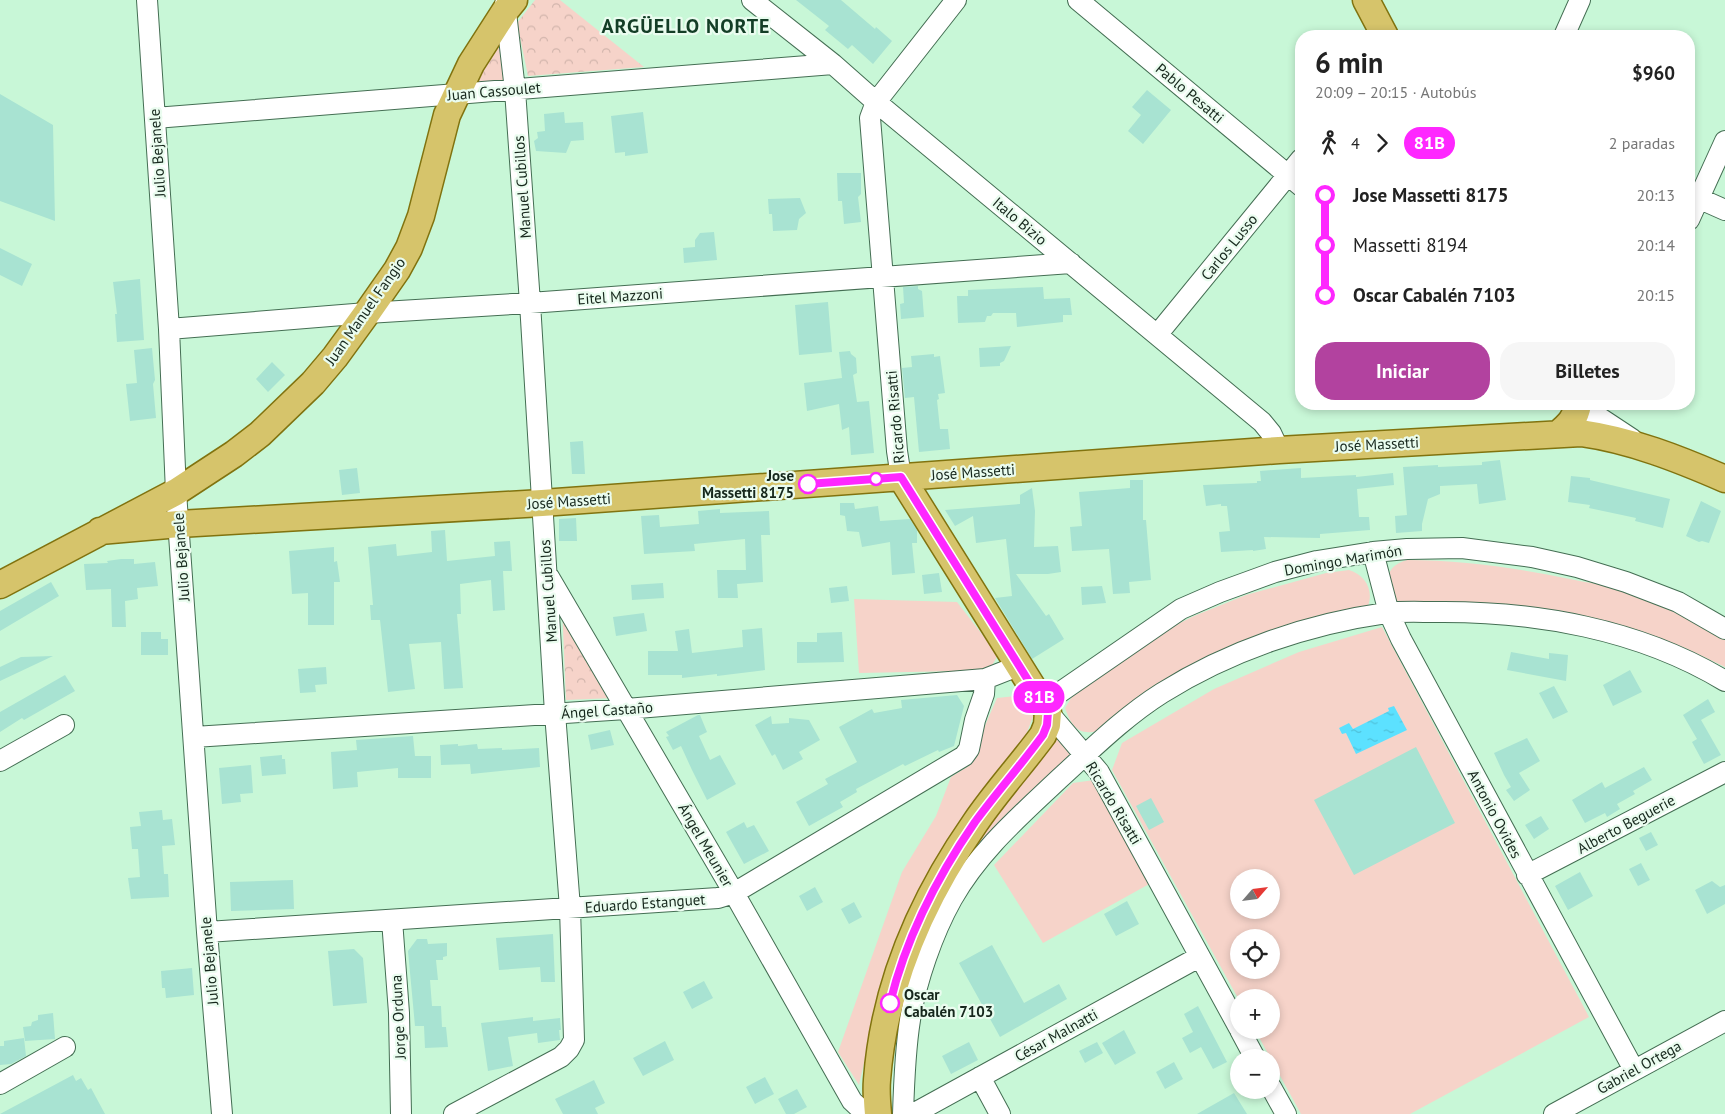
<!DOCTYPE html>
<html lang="es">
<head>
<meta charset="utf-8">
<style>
  :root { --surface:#fff; --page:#f6f6f6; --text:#222; --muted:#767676; --accent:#b2429f }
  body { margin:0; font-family:"PT Sans",sans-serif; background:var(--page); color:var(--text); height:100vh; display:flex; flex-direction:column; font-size:19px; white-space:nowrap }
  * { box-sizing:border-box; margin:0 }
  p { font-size:16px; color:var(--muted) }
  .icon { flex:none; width:28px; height:28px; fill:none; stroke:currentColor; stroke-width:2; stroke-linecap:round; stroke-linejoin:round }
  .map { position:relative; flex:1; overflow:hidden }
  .details { position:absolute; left:1295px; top:30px; width:400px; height:380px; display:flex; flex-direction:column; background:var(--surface); border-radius:20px; box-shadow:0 2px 8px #0003 }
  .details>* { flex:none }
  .badge { padding:0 10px; border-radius:16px; font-size:18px; line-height:32px }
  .needle { width:32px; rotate:62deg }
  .controls { position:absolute; left:1230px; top:869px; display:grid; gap:10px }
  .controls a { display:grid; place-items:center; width:50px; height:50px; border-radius:50%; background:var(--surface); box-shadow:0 2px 8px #0003; font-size:25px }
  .map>.badge { position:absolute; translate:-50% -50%; box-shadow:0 0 0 2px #fff }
  .legs { display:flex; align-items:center; gap:8px; height:55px; padding:0 20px; font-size:16px }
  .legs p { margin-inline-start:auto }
  .summary { display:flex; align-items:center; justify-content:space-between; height:85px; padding:0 20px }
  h1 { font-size:28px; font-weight:700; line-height:38px }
  .button { display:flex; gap:10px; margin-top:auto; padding:10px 20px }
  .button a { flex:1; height:58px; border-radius:20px; background:var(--accent); color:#fff; font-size:20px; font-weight:700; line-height:58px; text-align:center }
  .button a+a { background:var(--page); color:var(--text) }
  ul { padding:0 20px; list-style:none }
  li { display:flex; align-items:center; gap:18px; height:50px; font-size:19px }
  li i { display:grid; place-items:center; width:8px; height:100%; margin:0 6px; background:currentColor }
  li i::after { content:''; width:12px; height:12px; margin:-6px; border:4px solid; border-radius:50%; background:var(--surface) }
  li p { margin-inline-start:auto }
  li:first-child i { background:linear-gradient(#0000 50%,currentColor 0) }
  li:last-child i { background:linear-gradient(currentColor 50%,#0000 0) }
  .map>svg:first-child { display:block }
  .green { fill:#f6d3c9; fill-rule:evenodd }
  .forest { fill:url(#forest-crowns) }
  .water { fill:url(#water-ripples) }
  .building { fill:#a8e3d2 }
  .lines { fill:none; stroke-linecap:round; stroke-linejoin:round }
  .minor-casing { stroke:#446e53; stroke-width:22 }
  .major-casing { stroke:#81730f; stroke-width:29 }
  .minor { stroke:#fff; stroke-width:20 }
  .major { stroke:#d6c46b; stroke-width:26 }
  .line-1-casing { stroke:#fff; stroke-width:11 }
  .line-1 { stroke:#fe27ff; stroke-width:8 }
  .stop-1-dot { fill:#fff; stroke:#fe27ff; stroke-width:2.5 }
  .labels { text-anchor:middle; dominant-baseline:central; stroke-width:4.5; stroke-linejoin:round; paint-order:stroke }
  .street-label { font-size:15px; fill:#16271c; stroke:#eafcef }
  .stop-label { font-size:15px; font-weight:bold; fill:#16271c; stroke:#eafcef; text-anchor:end }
  .district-label { font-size:20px; font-weight:bold; letter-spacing:1px; fill:#133e26; stroke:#eafcef }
</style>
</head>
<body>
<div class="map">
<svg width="1725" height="1114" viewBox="0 0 1725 1114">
  <defs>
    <pattern id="forest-crowns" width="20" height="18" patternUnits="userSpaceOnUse" patternTransform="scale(1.25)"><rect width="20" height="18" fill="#f6d3c9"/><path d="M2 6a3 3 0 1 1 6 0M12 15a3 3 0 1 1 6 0" fill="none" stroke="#d2b5ac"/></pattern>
    <pattern id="water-ripples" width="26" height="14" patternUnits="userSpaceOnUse" patternTransform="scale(1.25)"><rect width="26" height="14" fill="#5ce1ff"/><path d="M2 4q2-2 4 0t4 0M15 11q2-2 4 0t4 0" fill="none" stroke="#4fc1da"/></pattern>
  </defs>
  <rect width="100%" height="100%" fill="#c8f7d7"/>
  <!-- green -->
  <path class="green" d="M 1407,560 C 1462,560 1516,568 1570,579 C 1586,583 1603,584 1618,588 C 1656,600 1691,621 1725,640 L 1725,667 L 1685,648 L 1629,630 L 1398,603 C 1394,599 1394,597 1392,592 C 1386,574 1388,566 1407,560 Z
    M 1349,570 C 1365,575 1374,590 1368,606 L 1319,622 L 1097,731 C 1078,736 1071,725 1065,708 L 1075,692 L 1160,633 L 1194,616 L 1246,595 L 1326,573 Z
    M 854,599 L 957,602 L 998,655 L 990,669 L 960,671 L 859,673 Z
    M 1382,627 L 1589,1017 L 1410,1114 L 1301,1114 L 1255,1030 L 1271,1030 L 1271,998 L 1239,998 L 1239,1000 L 1112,770 L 1122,743 L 1214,689 L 1299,652 ZM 1239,878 L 1271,878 L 1271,910 L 1239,910 ZM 1239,938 L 1271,938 L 1271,970 L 1239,970 Z
    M 1026,695 L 1034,714 L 1024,740 L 879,997 L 859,1085 L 838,1052 L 902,872 L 936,816 L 951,777 L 967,767 L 997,698 Z
    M 1056,728 L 1071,756 L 956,874 Z
    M 1094,780 L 1151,883 L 1043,943 L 994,865 L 1073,783 Z"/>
  <!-- forest -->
  <path class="forest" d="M 535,0 L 560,0 L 644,67 L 528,76 L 517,23 Z
    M 503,28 L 509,79 L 476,85 Z
    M 562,606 L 613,698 L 566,700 Z"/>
  <!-- water -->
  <path class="water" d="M 1394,706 L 1407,730 L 1356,754 L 1346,733 L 1342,734 L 1339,728 L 1349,723 L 1353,729 L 1389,711 L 1388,708 Z"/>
  <!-- building -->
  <path class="building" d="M 796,0 L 841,0 L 875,29 L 876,27 L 892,41 L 873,64 L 852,45 L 848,49 L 825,30 L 829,26 Z
    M 1147,90 L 1171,110 L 1143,144 L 1128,131 L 1141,115 L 1132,107 Z
    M 0,94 L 53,125 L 55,221 L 0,201 Z
    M 564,112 L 565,123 L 583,122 L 584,140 L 571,141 L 566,153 L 536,151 L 534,141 L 538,138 L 537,132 L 545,131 L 544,114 Z
    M 643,112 L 648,153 L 625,156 L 625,152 L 615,153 L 611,116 Z
    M 837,173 L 861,173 L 861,194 L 858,197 L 861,222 L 844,224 L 842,201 L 838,201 Z
    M 800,198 L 806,213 L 799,219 L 797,230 L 773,231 L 772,214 L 769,214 L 768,199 Z
    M 714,232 L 717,260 L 684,263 L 683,248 L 695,247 L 695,240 L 700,233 Z
    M 0,248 L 32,264 L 22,286 L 0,275 Z
    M 140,279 L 144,340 L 117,342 L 115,314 L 117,314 L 113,282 Z
    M 918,286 L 918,289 L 922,291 L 924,317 L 901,319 L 900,304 L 904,303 L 903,287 Z
    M 1043,287 L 1044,299 L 1070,298 L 1072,315 L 1063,315 L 1063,322 L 1017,327 L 1016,313 L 993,313 L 991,316 L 987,316 L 985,322 L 958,323 L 957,296 L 968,296 L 968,290 Z
    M 828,302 L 832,352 L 799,355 L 795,305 Z
    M 1011,346 L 1004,361 L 1000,363 L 1000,366 L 980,367 L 979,348 Z
    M 152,348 L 155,380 L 153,384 L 156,418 L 130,421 L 126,384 L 137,383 L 134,350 Z
    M 850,351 L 851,354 L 856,358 L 857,373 L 853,375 L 857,402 L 869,401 L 874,453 L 851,455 L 849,427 L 842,430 L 839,404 L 807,411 L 804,383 L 842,378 L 839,352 Z
    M 934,354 L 934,357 L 940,356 L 945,393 L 938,394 L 939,399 L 937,400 L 940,429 L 948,429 L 950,449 L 919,452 L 914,397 L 905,398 L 902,368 L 912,367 L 911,356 Z
    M 272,362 L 285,375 L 268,392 L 256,379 Z
    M 583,441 L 585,474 L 572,474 L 570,442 Z
    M 1500,460 L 1506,500 L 1479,504 L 1477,484 L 1440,486 L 1440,494 L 1428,499 L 1422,524 L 1422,531 L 1396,533 L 1395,516 L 1407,515 L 1403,467 L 1438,465 L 1438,467 L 1482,465 L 1482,462 Z
    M 357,468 L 360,493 L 342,495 L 339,470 Z
    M 1301,468 L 1301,478 L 1356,475 L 1356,477 L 1393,473 L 1394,485 L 1357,489 L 1359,517 L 1369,517 L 1370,530 L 1320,534 L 1320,538 L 1264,537 L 1266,549 L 1253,551 L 1253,550 L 1221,552 L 1219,532 L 1230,531 L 1227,506 L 1221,506 L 1221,504 L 1206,506 L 1203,485 L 1257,483 L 1257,481 L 1261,481 L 1260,471 Z
    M 1571,476 L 1590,478 L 1590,480 L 1670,499 L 1663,528 L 1635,521 L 1636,518 L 1589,508 L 1590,505 L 1568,502 Z
    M 1130,480 L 1143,480 L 1143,520 L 1146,520 L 1151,580 L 1129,582 L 1130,593 L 1113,594 L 1109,549 L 1072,551 L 1070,527 L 1082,526 L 1079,492 L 1130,488 Z
    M 1032,488 L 1035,511 L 1034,547 L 1058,546 L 1061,572 L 1048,574 L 1016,574 L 1046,616 L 1049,614 L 1064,639 L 1032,659 L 995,598 L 1012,596 L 1006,539 L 976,543 L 973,516 L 955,526 L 945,510 L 1020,504 L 1020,495 Z
    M 1701,501 L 1721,511 L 1709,543 L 1702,541 L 1699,542 L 1686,536 Z
    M 840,503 L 854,503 L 855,509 L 878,506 L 880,521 L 910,519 L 917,530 L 917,543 L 912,543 L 915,573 L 892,575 L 890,542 L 862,547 L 859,532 L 847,531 L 845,516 L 840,515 Z
    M 720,509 L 720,513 L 769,511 L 770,535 L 761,535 L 763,582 L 737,584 L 738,598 L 718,598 L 717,570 L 746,570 L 745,539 L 694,544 L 695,551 L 644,554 L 641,516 L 659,515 L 660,527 L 699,524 L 698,511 Z
    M 576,518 L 577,541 L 559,541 L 559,519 Z
    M 445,530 L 447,561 L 495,556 L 494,542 L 510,541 L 512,571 L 503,571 L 505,610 L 493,611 L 491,580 L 460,584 L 461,614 L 457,614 L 463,688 L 444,689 L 441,642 L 409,644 L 415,689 L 388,692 L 380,620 L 371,620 L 370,605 L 373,605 L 368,547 L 396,544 L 397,556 L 432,552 L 431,531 Z
    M 334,547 L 334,562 L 337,561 L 340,582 L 334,582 L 334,625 L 308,625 L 308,593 L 292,594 L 289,551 Z
    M 121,559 L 134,559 L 134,564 L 155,562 L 158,586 L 137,588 L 138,599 L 125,601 L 126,627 L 112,627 L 111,589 L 86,590 L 84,564 L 108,563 L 107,561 Z
    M 939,573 L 942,592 L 924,594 L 922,575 Z
    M 51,582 L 59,596 L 0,631 L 0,611 Z
    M 663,583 L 664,598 L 632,600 L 631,585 Z
    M 847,586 L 849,601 L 831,603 L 829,588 Z
    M 1102,586 L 1106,603 L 1082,605 L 1081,587 Z
    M 644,613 L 647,631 L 616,636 L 613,617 Z
    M 762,628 L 765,670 L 717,676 L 717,674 L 682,678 L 682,675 L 648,675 L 648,651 L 678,651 L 675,631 L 689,629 L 692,653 L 743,647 L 742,630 Z
    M 141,632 L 161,632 L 161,639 L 168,639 L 168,655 L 141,655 Z
    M 842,632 L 844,662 L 797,663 L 797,642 L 817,642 L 817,633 Z
    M 1511,652 L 1549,659 L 1549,653 L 1568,655 L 1566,681 L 1507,670 Z
    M 53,656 L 0,681 L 0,667 L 21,657 Z
    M 326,667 L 327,684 L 315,685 L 316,692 L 300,693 L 298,669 Z
    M 1630,670 L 1642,692 L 1613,706 L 1603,685 Z
    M 65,675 L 75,691 L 24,720 L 22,718 L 0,732 L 0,712 Z
    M 1554,686 L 1568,712 L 1553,719 L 1539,693 Z
    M 957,695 L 964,706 L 954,746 L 939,752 L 938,750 L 905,766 L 903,764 L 856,789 L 857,792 L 840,802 L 843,807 L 809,826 L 796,802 L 828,784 L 825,779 L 857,762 L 839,727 L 872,709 L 874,713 L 902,708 L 901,700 Z
    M 1708,699 L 1715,712 L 1701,720 L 1721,755 L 1704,764 L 1692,742 L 1697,739 L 1683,715 Z
    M 698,715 L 700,715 L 707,732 L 699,736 L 710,760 L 720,755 L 736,784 L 707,800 L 692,770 L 681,746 L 673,750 L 666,737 L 669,736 L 666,732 Z
    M 771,716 L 772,724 L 789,723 L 789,718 L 809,720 L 820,740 L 799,752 L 803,759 L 783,770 L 775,754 L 772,756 L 755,725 Z
    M 610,730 L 614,745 L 591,750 L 588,735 Z
    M 413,736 L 415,756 L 431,756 L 431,778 L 398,778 L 398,768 L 357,772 L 358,787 L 333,789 L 331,752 L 357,750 L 356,740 Z
    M 1527,738 L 1540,761 L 1519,773 L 1530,790 L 1514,801 L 1506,790 L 1511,787 L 1504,775 L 1494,753 Z
    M 458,744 L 458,746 L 477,744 L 478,749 L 502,748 L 502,750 L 539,748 L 540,767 L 471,774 L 470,764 L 441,765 L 440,745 Z
    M 1416,747 L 1455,823 L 1354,875 L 1314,800 Z
    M 282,755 L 282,759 L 285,759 L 286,774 L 262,776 L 260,757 Z
    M 251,765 L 253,793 L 240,794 L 241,802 L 222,804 L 219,768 Z
    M 1644,767 L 1652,780 L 1633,791 L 1635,794 L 1617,804 L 1620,809 L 1607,817 L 1605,813 L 1585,823 L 1572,800 L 1602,782 L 1605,788 Z
    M 1151,798 L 1164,822 L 1149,830 L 1136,806 Z
    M 162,810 L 163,820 L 172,819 L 175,845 L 162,846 L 164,874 L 168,874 L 169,897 L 131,899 L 128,878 L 140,877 L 138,849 L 132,849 L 130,827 L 141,826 L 139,812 Z
    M 1541,816 L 1549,829 L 1534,839 L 1525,825 Z
    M 744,822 L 747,828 L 754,825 L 769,851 L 744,864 L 726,832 Z
    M 1651,832 L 1658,845 L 1646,851 L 1639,838 Z
    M 1641,863 L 1650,880 L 1638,886 L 1629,869 Z
    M 1580,872 L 1593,896 L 1568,910 L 1555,886 Z
    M 293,880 L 294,909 L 231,911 L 230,882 Z
    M 1712,881 L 1720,887 L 1725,885 L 1725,904 L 1707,914 L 1695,890 Z
    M 815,887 L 823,902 L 807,911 L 799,896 Z
    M 1127,901 L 1139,924 L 1116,936 L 1104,914 Z
    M 854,902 L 862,917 L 849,924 L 841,909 Z
    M 553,934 L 555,982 L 541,982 L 540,967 L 499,970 L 496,938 Z
    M 417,939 L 427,939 L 428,944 L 447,943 L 447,956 L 443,957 L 443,960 L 436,960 L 438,980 L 430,980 L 432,1006 L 441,1006 L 442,1027 L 446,1027 L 448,1047 L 425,1048 L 424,1026 L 415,1026 L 408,951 Z
    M 992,945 L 1024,1003 L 1059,984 L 1067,999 L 1000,1037 L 959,963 Z
    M 354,949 L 363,958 L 367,1003 L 333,1006 L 328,951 Z
    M 192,968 L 194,995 L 166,998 L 165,988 L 162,988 L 161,971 Z
    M 704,981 L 713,998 L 692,1009 L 683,992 Z
    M 1198,1006 L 1227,1062 L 1213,1069 L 1201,1047 L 1190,1053 L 1182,1038 L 1193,1032 L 1184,1014 Z
    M 53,1013 L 55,1039 L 25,1041 L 23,1027 L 31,1026 L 32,1022 L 38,1020 L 38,1015 Z
    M 533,1017 L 533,1021 L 560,1018 L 561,1030 L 559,1030 L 560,1040 L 538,1043 L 537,1033 L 508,1037 L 513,1066 L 488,1071 L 481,1023 Z
    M 1124,1030 L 1136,1053 L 1115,1065 L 1102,1043 Z
    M 24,1038 L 26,1056 L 11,1064 L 0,1065 L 0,1046 L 4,1046 L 4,1041 Z
    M 665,1041 L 674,1060 L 643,1076 L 633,1058 Z
    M 969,1042 L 978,1060 L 951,1074 L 942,1056 Z
    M 1097,1042 L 1103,1053 L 1085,1063 L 1079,1051 Z
    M 1174,1062 L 1183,1079 L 1165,1089 L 1156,1072 Z
    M 73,1075 L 76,1081 L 81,1078 L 88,1090 L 91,1088 L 105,1114 L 0,1114 Z
    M 765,1077 L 774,1094 L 755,1104 L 746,1087 Z
    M 594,1080 L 605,1103 L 595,1108 L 598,1114 L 563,1114 L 555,1099 Z
    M 797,1089 L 807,1107 L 794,1114 L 786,1114 L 778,1099 Z
    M 1234,1093 L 1247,1114 L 1197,1114 Z"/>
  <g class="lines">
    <defs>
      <path id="minor" d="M 147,0 L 169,329 L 176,492 L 207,932 L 222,1114
        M 752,0 L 833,64 L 876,102 L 1262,422 L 1271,433 L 1279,450
        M 1078,0 L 1301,186
        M 1564,36 L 1580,0
        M 155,118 L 833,64
        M 1689,194 L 1725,210
        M 1689,220 L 1725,141
        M 169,329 L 367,313 L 530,303 L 1071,263
        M 1157,335 L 1301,159
        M 1579,404 L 1632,439
        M 901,477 L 897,451 L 870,118 L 876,102 L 956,0
        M 1373,552 L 1389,613 L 1401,639 L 1634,1070
        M 549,577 L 734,893 L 852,1101 L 866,1114
        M 1043,704 L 1181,609 L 1220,592 L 1275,572 L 1317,561 L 1373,552 L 1407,549 L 1462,548 L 1532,557 L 1577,567 L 1626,582 L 1678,602 L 1725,629
        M 1048,712 L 1099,772 L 1239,1028
        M 194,737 L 626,709 L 985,679 L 1018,666
        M 0,761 L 64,725
        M 1527,875 L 1725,772
        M 392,920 L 399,1013 L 401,1114
        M 207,932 L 718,898 L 734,893 L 964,756 L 969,749 L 975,720 L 984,694 L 985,679
        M 1240,1030 L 1255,1058
        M 980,1077 L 1000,1114
        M 0,1084 L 65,1047
        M 1271,1087 L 1286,1114
        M 454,1114 L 561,1057 L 569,1049 L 574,1040 L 570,908 L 555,713 L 530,303 L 515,90 L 505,4
        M 903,1114 C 904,1082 905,1051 910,1020 C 916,981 933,933 952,899 C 979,851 1020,816 1059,779 C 1092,749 1124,717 1162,693 C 1229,651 1308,624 1386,613 C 1402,611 1420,612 1436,612 C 1535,611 1639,629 1725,681
        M 913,1114 L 1199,957
        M 1554,1114 L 1725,1021"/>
      <path id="major" d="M 1366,0 L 1385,36
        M 1558,434 C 1569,425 1576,418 1578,404
        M 100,531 L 179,524 L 542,503 L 1279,450 L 1581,433 C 1631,440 1679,459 1725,479
        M 0,585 L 176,492 L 234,454 L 260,434 L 313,383 L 335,357 L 367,313 L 397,270 L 409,248 L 421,216 L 447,115 L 471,64 L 505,11 L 514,0
        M 878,1114 C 877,1103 876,1091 877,1080 C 884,986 922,899 975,823 C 996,792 1021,765 1043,735 L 1047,725 L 1048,712 L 901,477"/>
    </defs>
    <!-- minor casing -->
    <use href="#minor" class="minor-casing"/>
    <!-- major casing -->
    <use href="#major" class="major-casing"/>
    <!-- minor -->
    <use href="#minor" class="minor"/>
    <!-- major -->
    <use href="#major" class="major"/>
  </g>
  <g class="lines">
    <defs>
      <path id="line-1" d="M 808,484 L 901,477 L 1048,712 L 1047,725 L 1043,735 C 1021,765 997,792 975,822 C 937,877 906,938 890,1003"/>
    </defs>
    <!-- line-1 casing -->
    <use href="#line-1" class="line-1-casing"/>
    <!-- line-1 -->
    <use href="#line-1" class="line-1"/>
  </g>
  <!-- markers -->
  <g class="stop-1-dot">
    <circle cx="876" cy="479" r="6"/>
    <circle cx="808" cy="484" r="9"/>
    <circle cx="890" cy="1003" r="9"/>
  </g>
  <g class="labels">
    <!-- street labels -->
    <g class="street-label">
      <text transform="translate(494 91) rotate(-5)">Juan Cassoulet</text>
      <text transform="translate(1190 93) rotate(40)">Pablo Pesatti</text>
      <text transform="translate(157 153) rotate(-94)">Julio Bejanele</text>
      <text transform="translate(522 187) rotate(-94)">Manuel Cubillos</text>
      <text transform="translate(1020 221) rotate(40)">Italo Bizio</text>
      <text transform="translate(1229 247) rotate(-51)">Carlos Lusso</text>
      <text transform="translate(620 296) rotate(-4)">Eitel Mazzoni</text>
      <text transform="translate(365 311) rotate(-55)">Juan Manuel Fangio</text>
      <text transform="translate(895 417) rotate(-95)">Ricardo Risatti</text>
      <text transform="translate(1377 444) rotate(-3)">José Massetti</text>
      <text transform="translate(973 472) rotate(-4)">José Massetti</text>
      <text transform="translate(569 501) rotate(-4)">José Massetti</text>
      <text transform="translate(181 557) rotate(-94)">Julio Bejanele</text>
      <text transform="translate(1343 560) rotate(-10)">Domingo Marimón</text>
      <text transform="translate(548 591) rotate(-94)">Manuel Cubillos</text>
      <text transform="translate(607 710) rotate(-4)">Ángel Castaño</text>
      <text transform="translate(1114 803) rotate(59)">Ricardo Risatti</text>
      <text transform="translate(1495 814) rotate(62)">Antonio Ovides</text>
      <text transform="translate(1626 824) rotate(-28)">Alberto Beguerie</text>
      <text transform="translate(706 845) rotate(60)">Ángel Meunier</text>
      <text transform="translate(645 903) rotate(-4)">Eduardo Estanguet</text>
      <text transform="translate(209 961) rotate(-95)">Julio Bejanele</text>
      <text transform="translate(398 1017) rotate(-93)">Jorge Orduna</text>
      <text transform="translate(1056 1035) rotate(-29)">César Malnatti</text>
      <text transform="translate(1639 1067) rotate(-29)">Gabriel Ortega</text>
    </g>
    <!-- stop labels -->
    <g class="stop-label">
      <text x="794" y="475">Jose<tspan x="794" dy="17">Massetti 8175</tspan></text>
      <text x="904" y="994" text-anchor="start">Oscar<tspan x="904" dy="17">Cabalén 7103</tspan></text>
    </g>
    <!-- district labels -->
    <g class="district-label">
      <text x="686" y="26">ARGÜELLO NORTE</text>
    </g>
  </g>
</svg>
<div class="controls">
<a><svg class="needle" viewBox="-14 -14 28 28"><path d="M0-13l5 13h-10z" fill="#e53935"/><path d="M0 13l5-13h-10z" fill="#767676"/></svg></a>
<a><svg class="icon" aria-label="locate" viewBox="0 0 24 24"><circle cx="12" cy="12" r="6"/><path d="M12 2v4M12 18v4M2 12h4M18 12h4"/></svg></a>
<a>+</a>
<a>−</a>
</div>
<b class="badge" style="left:1039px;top:697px;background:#fe27ff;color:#fff">81B</b>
<section class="details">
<div class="summary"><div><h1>6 min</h1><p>20:09 – 20:15 · Autobús</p></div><b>$960</b></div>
<div class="legs"><svg class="icon" aria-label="walk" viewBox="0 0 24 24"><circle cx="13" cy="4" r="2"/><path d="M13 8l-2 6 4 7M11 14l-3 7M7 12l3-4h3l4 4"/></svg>4<svg class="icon" aria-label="forward" viewBox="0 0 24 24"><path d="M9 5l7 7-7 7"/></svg><b class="badge" style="background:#fe27ff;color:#fff">81B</b><p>2 paradas</p></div>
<ul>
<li><i style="color:#fe27ff"></i><b>Jose Massetti 8175</b><p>20:13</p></li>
<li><i style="color:#fe27ff"></i><span>Massetti 8194</span><p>20:14</p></li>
<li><i style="color:#fe27ff"></i><b>Oscar Cabalén 7103</b><p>20:15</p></li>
</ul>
<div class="button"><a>Iniciar</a><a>Billetes</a></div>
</section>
</div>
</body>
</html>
